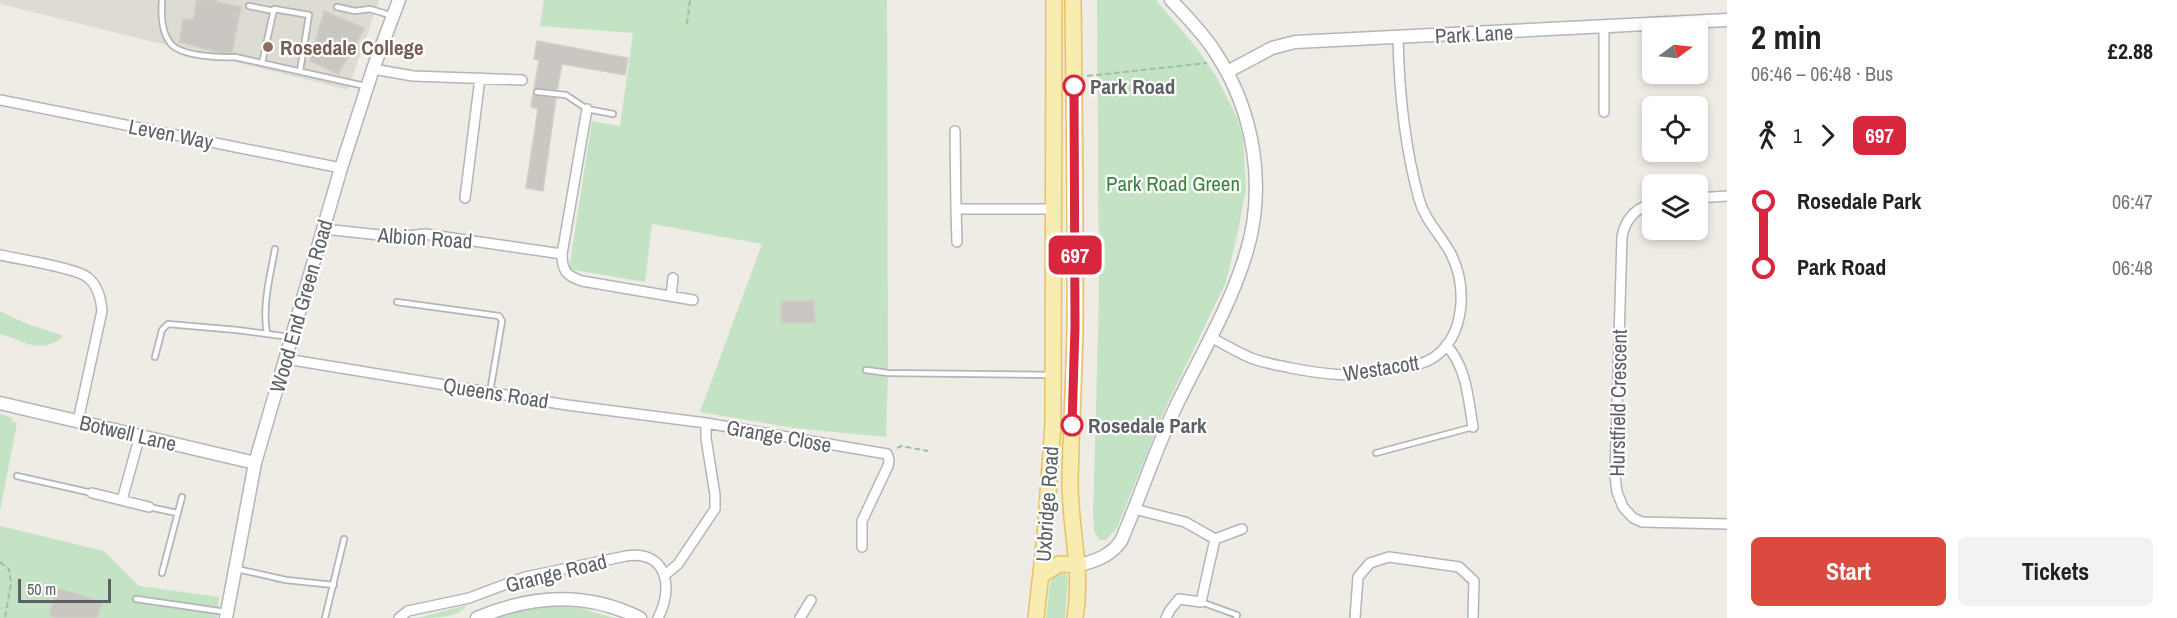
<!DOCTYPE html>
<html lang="en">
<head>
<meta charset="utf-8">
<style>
  :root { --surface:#fff; --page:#f2f2f2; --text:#222; --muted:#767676; --accent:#da4a3f }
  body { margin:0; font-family:"Archivo Narrow",sans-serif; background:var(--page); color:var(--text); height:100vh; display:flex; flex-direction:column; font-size:22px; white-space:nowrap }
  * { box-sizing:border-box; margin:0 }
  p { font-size:20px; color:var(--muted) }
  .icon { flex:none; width:33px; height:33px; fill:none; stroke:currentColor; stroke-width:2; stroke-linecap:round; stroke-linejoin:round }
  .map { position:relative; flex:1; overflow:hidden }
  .panel { display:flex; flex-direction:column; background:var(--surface); width:450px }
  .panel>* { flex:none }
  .badge { padding:0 12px; border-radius:9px; font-size:21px; line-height:39px }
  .needle { width:39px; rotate:75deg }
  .tools { position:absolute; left:1642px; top:18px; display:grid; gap:12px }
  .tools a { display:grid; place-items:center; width:66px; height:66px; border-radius:9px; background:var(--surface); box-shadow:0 3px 9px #0003; font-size:30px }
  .scale { position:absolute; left:18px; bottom:15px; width:93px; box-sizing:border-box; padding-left:6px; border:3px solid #5d6064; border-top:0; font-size:16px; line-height:21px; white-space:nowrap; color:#5d6064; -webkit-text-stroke:4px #fff; paint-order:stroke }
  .map>.badge { position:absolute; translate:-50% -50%; box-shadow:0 0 0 3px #fff }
  .legs { display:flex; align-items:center; gap:9px; height:66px; padding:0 24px; font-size:20px }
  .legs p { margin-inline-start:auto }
  .headline { display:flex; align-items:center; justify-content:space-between; height:102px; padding:0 24px }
  h1 { font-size:33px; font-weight:800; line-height:45px }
  .button { display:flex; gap:12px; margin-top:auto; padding:12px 24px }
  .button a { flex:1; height:69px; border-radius:9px; background:var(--accent); color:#fff; font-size:24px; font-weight:800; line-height:69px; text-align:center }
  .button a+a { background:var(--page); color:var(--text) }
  ul { padding:0 24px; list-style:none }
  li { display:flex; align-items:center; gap:21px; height:66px; font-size:22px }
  li i { display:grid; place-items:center; width:9px; height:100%; margin:0 8px; background:currentColor }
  li i::after { content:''; width:15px; height:15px; margin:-8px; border:4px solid; border-radius:50%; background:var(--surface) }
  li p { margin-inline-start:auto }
  li:first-child i { background:linear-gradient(#0000 50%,currentColor 0) }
  li:last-child i { background:linear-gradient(currentColor 50%,#0000 0) }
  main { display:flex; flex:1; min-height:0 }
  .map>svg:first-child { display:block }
  .education { fill:#dedbd3 }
  .green { fill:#c4e3c4 }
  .building { fill:#cac7c2; stroke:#d2cec4; stroke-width:1.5 }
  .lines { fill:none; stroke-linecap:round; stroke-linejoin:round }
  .service-casing { stroke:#b2b5b9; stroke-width:8 }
  .minor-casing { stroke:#b2b5b9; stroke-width:12 }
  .tertiary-casing { stroke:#b2b5b9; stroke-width:15 }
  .primary-casing { stroke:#e5c167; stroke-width:18 }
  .path { stroke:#9cc1a6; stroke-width:2; stroke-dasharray:6 3; stroke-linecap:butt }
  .service { stroke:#fff; stroke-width:4.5 }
  .minor { stroke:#fff; stroke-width:9 }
  .tertiary { stroke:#fff; stroke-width:12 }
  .primary { stroke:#f8ecb0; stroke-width:15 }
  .line-1-casing { stroke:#fff; stroke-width:14 }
  .line-1 { stroke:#d7263d; stroke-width:9 }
  .education-dot { fill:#8d6e63; stroke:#fff; stroke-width:2 }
  .stop-1-dot { fill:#fff; stroke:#d7263d; stroke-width:3 }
  .labels { text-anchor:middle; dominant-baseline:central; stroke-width:4.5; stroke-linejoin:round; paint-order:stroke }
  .street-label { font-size:21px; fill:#5d6064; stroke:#fff }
  .education-label { font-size:21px; font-weight:bold; fill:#785e54; stroke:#fff; text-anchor:start }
  .stop-label { font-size:21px; font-weight:bold; fill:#5d6064; stroke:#fff; text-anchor:start }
  .park-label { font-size:21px; fill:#3d8340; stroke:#fff }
</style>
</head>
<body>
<main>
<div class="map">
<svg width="1727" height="618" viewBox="0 0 1727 618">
  <rect width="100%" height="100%" fill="#eeece5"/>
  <!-- education -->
  <path class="education" d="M 0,0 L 379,0 L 348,90 L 0,4 Z"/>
  <!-- green -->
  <path class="green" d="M 544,0 L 887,0 L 888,373 L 886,437 L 794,428 L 700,412 L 762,244 L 652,224 L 645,282 L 569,269 L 592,121 L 620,126 L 633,33 L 540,26 Z
    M 1097,0 L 1156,0 L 1196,47 L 1216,76 L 1237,117 L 1243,138 L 1246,189 L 1238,231 L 1226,282 L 1165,409 L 1117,528 L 1106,540 L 1100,540 L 1094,532 L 1093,515 L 1099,298 Z
    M 0,311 L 27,324 L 62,335 L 62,338 C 36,355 25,340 0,334 Z
    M 0,414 L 13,418 L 12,421 L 17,423 L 0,511 Z
    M 0,526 L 104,551 L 139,586 L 219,597 L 217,618 L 0,618 Z
    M 1059,572 L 1066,574 L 1068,580 L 1065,618 L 1046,618 L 1050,584 L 1054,575 Z
    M 467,605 C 459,618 435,618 418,618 Z
    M 541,605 L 579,608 L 614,618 L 494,618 L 501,615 Z"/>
  <!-- building -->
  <path class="building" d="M 197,0 L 217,0 L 217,2 L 241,7 L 232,53 L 222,53 L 179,42 L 183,19 L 193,20 Z
    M 324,11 L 365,28 L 338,74 L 310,61 Z
    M 537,41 L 628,58 L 625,75 L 562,64 L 557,90 L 534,89 L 539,60 L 534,59 Z
    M 533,94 L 537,96 L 556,98 L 543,191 L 526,188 L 538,109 L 531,107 Z
    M 781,301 L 814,301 L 815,323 L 781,323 Z
    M 57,588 L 102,602 L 97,618 L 56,618 L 49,616 Z"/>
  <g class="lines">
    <defs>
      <path id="service" d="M 162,0 C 161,14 161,34 172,45 C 183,56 220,58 235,57 L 365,86
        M 249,6 L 274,11
        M 337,7 L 355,11 L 370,9 L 393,16
        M 262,63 L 274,9 L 309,15 L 300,71
        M 537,92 L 566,95 L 587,109 L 613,114
        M 397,302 L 499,316 L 502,321 L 490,392
        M 267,334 C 262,305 270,277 275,249
        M 155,357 L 162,330 L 168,324 L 237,330 L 290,337
        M 866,370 L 888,373 L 1052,375
        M 1376,453 L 1473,427
        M 17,476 L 92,493
        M 149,507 L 177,513
        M 237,569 L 286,580 L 334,585
        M 162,573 L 182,497
        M 136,599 L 226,612
        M 1201,602 L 1237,615 L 1236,618
        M 325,618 L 344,539"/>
      <path id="minor" d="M 373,69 L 413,76 L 522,80
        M 0,100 L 341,168
        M 587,109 L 562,254 C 562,270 566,276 582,281 L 693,300
        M 1604,112 L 1604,27
        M 955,131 L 956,209 L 1054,209
        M 465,198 L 480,78
        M 1698,198 L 1727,196
        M 1653,203 C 1636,208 1625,219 1622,237 L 1615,476 L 1617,492 L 1623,507 L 1633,518 L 1642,522 L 1727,524
        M 956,209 L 957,242
        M 324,229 L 398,237 L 425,234 L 562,254
        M 0,255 C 18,259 76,268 87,277 C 98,285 101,299 102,311 L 78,421
        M 671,296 L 673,278
        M 1210,337 C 1224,344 1237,352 1251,358 C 1264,363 1277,365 1291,368 C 1327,375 1353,378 1389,370 C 1404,367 1420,366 1433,358 C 1466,336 1467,286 1451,254 C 1441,235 1425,221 1419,199 C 1405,148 1399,91 1398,37
        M 1446,345 C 1467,367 1468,399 1473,427
        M 286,359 L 567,405 L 706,423 L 887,454 L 889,460 L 888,466 L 862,521 L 862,547
        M 92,493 L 149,507
        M 122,500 L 140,435
        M 1134,509 L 1185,522 L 1215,539 L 1242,529
        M 665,575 L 678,564 L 715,509 L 715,495 L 706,438 L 706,423
        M 399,618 L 408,611 L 469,598 L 525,577 L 626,556 C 667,550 674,587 658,618
        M 800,618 L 811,600
        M 1166,618 L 1170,610 L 1179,599 L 1201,602 L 1215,539
        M 1355,618 L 1358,577 L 1370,563 L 1389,557 L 1459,567 L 1474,581 L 1473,618"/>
      <path id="tertiary" d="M 1227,72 L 1272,48 L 1295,42 L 1727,20
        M 0,403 L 255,463
        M 1079,565 C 1096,561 1110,556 1121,541 C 1141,495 1156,447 1178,402 C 1201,355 1229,308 1245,257 C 1267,189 1255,112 1215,52 C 1203,33 1187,17 1171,0
        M 226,618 L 255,463 L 341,168 L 373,69 L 399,0
        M 477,618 C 531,595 586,591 640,618"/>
      <path id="primary" d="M 1073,0 C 1074,109 1076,218 1075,328 C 1074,379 1071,431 1070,482 C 1070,530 1083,570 1075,618
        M 1042,575 L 1059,564 L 1079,565
        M 1036,618 L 1045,536 L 1053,424 L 1054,0"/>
    </defs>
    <!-- service casing -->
    <use href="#service" class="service-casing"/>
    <!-- minor casing -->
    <use href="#minor" class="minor-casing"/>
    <!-- tertiary casing -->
    <use href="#tertiary" class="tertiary-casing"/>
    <!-- primary casing -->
    <use href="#primary" class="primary-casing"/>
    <!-- path -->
    <path class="path" d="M 687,24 L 690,0
      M 1087,76 L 1207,63
      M 897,448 L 901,446 L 928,451
      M 0,562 L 9,569 L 11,583 L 5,618"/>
    <!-- service -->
    <use href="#service" class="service"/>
    <!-- minor -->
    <use href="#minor" class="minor"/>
    <!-- tertiary -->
    <use href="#tertiary" class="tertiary"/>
    <!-- primary -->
    <use href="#primary" class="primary"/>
  </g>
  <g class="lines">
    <defs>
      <path id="line-1" d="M 1072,425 L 1075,327 L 1074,86"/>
    </defs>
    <!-- line-1 casing -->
    <use href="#line-1" class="line-1-casing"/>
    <!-- line-1 -->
    <use href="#line-1" class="line-1"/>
  </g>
  <!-- markers -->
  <circle class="education-dot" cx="268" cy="47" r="6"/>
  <g class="stop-1-dot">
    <circle cx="1074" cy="86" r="10"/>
    <circle cx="1072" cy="425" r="10"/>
  </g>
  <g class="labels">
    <!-- street labels -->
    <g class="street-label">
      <text transform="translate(1474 34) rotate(-3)">Park Lane</text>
      <text transform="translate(171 134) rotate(11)">Leven Way</text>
      <text transform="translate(425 238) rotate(4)">Albion Road</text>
      <text transform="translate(301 306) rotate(-74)">Wood End Green Road</text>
      <text transform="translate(1381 368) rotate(-9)">Westacott</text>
      <text transform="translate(496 393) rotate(9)">Queens Road</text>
      <text transform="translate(1618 403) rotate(-89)">Hurstfield Crescent</text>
      <text transform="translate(128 433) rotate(13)">Botwell Lane</text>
      <text transform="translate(779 436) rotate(10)">Grange Close</text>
      <text transform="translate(1047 504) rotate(-86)">Uxbridge Road</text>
      <text transform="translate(556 573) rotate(-14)">Grange Road</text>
    </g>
    <!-- education labels -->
    <g class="education-label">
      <text x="280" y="47">Rosedale College</text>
    </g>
    <!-- stop labels -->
    <g class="stop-label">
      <text x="1090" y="86">Park Road</text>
      <text x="1088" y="425">Rosedale Park</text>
    </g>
    <!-- park labels -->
    <g class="park-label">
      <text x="1173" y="183">Park Road Green</text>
    </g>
  </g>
</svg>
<div class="tools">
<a><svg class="needle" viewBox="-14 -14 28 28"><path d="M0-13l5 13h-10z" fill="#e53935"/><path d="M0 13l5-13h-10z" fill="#767676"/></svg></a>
<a><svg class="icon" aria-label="locate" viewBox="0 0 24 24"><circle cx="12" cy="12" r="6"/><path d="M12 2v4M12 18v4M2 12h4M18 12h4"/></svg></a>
<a><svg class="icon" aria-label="layers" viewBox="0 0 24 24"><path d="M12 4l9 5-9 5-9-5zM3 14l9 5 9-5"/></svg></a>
</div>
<div class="scale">50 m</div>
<b class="badge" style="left:1075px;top:255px;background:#d7263d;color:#fff">697</b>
</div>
<section class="panel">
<div class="headline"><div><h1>2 min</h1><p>06:46 – 06:48 · Bus</p></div><b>£2.88</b></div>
<div class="legs"><svg class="icon" aria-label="walk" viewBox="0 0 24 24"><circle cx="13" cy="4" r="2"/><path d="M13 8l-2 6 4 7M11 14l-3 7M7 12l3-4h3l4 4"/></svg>1<svg class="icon" aria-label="forward" viewBox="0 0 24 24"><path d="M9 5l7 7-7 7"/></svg><b class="badge" style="background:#d7263d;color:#fff">697</b></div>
<ul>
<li><i style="color:#d7263d"></i><b>Rosedale Park</b><p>06:47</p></li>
<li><i style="color:#d7263d"></i><b>Park Road</b><p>06:48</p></li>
</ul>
<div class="button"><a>Start</a><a>Tickets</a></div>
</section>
</main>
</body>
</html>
